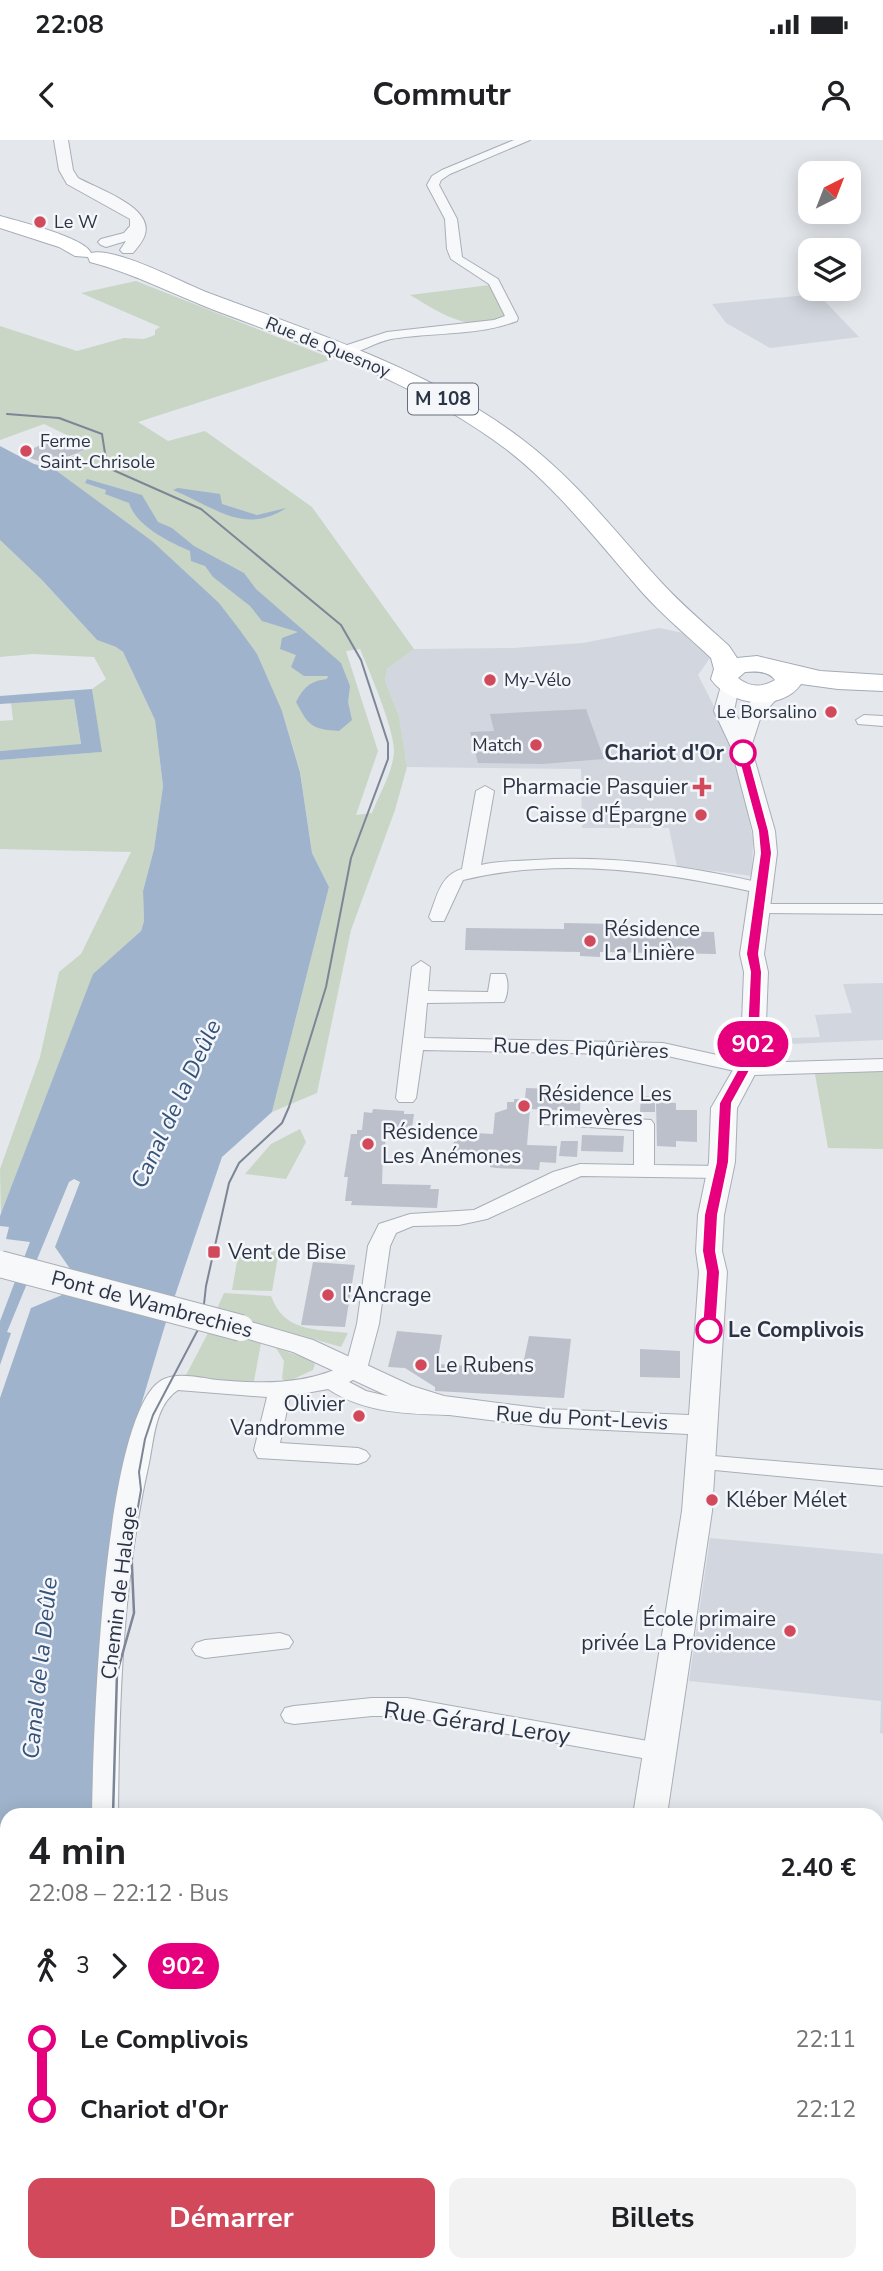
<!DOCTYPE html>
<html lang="fr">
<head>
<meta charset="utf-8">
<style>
  :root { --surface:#fff; --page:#f2f2f2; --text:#202124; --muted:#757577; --accent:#d1495b }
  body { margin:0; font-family:"Nunito Sans",sans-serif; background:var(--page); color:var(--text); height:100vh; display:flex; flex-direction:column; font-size:26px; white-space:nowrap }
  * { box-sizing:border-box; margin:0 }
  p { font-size:23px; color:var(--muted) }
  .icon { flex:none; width:38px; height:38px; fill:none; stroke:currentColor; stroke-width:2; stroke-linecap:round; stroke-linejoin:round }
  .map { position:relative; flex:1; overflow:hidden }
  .side { position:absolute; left:0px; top:1668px; width:884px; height:464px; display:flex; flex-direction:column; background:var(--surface); border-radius:21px 21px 0 0; box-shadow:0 4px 18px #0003 }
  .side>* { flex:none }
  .badge { padding:0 14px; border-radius:23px; font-size:24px; line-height:46px }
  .needle { width:46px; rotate:42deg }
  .tools { position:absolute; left:798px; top:21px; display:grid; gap:14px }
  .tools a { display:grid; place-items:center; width:63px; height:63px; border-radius:14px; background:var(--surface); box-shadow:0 4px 18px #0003; font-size:35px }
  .map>.badge { position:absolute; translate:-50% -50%; box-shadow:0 0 0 4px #fff }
  .legs { display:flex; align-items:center; gap:10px; height:77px; padding:0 28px; font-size:23px }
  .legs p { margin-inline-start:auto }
  .headline { display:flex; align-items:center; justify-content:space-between; height:119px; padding:0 28px }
  h1 { font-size:38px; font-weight:700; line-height:52px }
  .button { display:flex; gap:14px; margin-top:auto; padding:14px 28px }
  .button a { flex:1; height:80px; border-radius:14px; background:var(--accent); color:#fff; font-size:28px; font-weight:700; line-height:80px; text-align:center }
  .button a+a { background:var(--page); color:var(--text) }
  ul { padding:0 28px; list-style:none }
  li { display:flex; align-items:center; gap:24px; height:70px; font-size:26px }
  li i { display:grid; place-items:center; width:10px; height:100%; margin:0 9px; background:currentColor }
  li i::after { content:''; width:18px; height:18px; margin:-9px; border:5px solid; border-radius:50%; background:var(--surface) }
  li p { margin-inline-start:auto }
  li:first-child i { background:linear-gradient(#0000 50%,currentColor 0) }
  li:last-child i { background:linear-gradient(currentColor 50%,#0000 0) }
  .status { display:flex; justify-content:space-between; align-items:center; height:49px; padding:0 35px; background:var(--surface); direction:ltr }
  .status svg { height:19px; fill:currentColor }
  header { display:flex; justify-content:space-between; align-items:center; height:91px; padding:0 28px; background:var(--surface); font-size:32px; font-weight:700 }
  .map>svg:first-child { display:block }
  .built { fill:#d2d6de }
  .green { fill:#c9d6c5; fill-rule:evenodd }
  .water { fill:#9fb4cc }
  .building { fill:#bbc0ca }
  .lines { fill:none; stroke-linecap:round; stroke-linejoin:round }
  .minor-casing { stroke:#a9aeb7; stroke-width:2 }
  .tertiary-casing { stroke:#a9aeb7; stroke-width:2 }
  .primary-casing { stroke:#a3abb8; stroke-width:2 }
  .minor { fill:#f7f8fa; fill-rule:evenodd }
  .tertiary { fill:#f7f8fa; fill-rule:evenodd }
  .primary { fill:#fff; fill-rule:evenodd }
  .tram-far1 { stroke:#7d8696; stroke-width:2 }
  .tram { stroke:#7d8696; stroke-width:2.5 }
  .tertiary-bridge-casing { stroke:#a9aeb7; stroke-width:28; stroke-linecap:butt }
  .tertiary-bridge { stroke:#f7f8fa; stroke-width:26 }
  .line-1 { fill:#e6007e; stroke:#fff; stroke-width:2 }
  .poi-dot { fill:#d1495b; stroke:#f4f6f9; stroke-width:2.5 }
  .stop-1-dot { fill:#fff; stroke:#e6007e; stroke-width:3.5 }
  .labels { text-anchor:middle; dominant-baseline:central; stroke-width:5; stroke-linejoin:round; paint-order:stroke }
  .far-poi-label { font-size:18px; fill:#2b3445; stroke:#f4f6f9; text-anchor:start }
  .far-street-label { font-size:18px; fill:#2b3445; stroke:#f4f6f9 }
  .shield { fill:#f4f6f9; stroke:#676e7b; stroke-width:2 }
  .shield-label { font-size:19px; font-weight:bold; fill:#2b3445 }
  .stop-label { font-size:21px; font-weight:bold; fill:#2b3445; stroke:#f4f6f9; text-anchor:end }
  .poi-label { font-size:21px; fill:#2b3445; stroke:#f4f6f9; text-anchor:start }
  .street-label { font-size:21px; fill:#2b3445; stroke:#f4f6f9 }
  .water-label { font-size:23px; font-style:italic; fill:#34527a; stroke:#f4f6f9 }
  .near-street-label { font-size:24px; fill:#2b3445; stroke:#f4f6f9 }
</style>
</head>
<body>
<div class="status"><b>22:08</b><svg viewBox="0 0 49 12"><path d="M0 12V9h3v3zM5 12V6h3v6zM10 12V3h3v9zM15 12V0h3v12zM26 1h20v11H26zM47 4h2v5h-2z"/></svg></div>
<header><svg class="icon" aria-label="back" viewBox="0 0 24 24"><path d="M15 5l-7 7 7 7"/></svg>Commutr<svg class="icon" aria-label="person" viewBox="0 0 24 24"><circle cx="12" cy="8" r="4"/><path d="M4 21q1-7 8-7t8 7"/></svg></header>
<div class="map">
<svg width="883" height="2131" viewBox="0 0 883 2131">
  <rect width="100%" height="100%" fill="#e4e7ec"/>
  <!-- built -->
  <path class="built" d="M 818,154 L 859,197 L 770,208 L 726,183 L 712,164 Z
    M 659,488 L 688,494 L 710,518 L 698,535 L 735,607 L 753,700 L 752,736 L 677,726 L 669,688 L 582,688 L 581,629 L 407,627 L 399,576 L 385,541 L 387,529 L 414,509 L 513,508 L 583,503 Z
    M 883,843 L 883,900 L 766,905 L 765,899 L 820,897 L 815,875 L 852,873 L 843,844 Z
    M 710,1398 L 883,1414 L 883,1594 L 880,1593 L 881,1561 L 689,1541 Z"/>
  <!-- green -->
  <path class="green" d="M 136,141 L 333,219 L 138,282 L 168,301 L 205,291 L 312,367 L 414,509 L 387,529 L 385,541 L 399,576 L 407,627 L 395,670 L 351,790 L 317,953 L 272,972 L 329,747 L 312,713 L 300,631 L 282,571 L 63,337 L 54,329 L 48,327 L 92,307 L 44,284 L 0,300 L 0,186 L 77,211 L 124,198 L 144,199 L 155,195 L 155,190 L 160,187 L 81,153 ZM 360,509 C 369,530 395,591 394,612 C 393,632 379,654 372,673 L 356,675 L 378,611 L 346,511 Z
    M 490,145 L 507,176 C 476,198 437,171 410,155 Z
    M 0,400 L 42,440 L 97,500 L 116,507 L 123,512 L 155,580 L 163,646 L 154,709 L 143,751 L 144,781 L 141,791 L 93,835 L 1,1074 L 0,1029 L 40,917 L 59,832 L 81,814 L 131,712 L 0,709 L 0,620 L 101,612 L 92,549 L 106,539 L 94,517 L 33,514 L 0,517 Z
    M 74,559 L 81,605 L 0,611 L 0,581 L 13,580 L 11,563 Z
    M 883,931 L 883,1009 L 828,1008 L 815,934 Z
    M 300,989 L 306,1002 L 286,1039 L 245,1034 L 271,1004 Z
    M 239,1110 L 279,1111 L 272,1151 L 232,1150 Z
    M 224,1153 L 271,1156 C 284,1192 315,1189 348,1193 L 341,1207 L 216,1171 Z
    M 209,1191 L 261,1203 L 254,1241 L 192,1243 L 185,1237 Z
    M 276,1208 L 311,1220 L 315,1224 L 313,1230 L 287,1242 L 282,1239 L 284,1221 Z"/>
  <!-- water -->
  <path class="water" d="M 0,306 L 34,324 L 54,329 L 152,401 L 219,463 L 239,489 L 257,514 L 282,571 L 300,632 L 312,713 L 329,747 L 272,972 L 222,1017 L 166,1182 L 138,1275 L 102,1467 L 96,1675 L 7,1675 L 7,2124 L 76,2125 L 75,2131 L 0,2131 L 0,1258 L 31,1168 L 62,1155 L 73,1133 L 55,1107 L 80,1042 L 74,1039 L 69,1042 L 7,1192 L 11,1193 L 0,1225 L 0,1181 L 30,1102 L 6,1099 L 9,1087 L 0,1086 L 0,1076 L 93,834 L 141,791 L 144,781 L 143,751 L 154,709 L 163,646 L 155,580 L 123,512 L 116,507 L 97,500 L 42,440 L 0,400 Z
    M 87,339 L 142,355 L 158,382 L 172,388 L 194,406 L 244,433 L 256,449 L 341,523 L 350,546 L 348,562 L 352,580 L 339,591 C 311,589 309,586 296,562 C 304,547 310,541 327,539 L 328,536 L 304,536 L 291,527 L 296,515 L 280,509 L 282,498 L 298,492 L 262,481 L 250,466 L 213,437 L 205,426 L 191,421 L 190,411 C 169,402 136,386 129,363 L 105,354 L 106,350 L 85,343 Z
    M 178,348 L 220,354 L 222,364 L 257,375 L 286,368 C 244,396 213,366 173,350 Z
    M 92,549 L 102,612 L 0,620 L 0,611 L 81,604 L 74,559 L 0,564 L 0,556 Z"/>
  <!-- building -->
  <path class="building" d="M 56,298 L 85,310 L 49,324 L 26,317 L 29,315 L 23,313 Z
    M 586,569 L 604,619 L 542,624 L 478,623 L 470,592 L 494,591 L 490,574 Z
    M 564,783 L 615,784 L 615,790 L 714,792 L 716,814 L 600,812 L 600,817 L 580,816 L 580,812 L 465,810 L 466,788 L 564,789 Z
    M 526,948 L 581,950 L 580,971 L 530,969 L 527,1005 L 557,1006 L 556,1023 L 540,1022 L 539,1030 L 496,1028 L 490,1027 L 490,1022 L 454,1020 L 455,1017 L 452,1017 L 455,992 L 493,994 L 495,973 L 507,969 L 507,962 L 514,962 L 514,959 L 525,959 Z
    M 641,956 L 655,957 L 655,972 L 640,972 Z
    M 656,962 L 676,963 L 676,970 L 697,970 L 697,1002 L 676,1001 L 676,1007 L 657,1006 Z
    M 373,969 L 404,971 L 404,974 L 414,974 L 412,988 L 403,988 L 402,992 L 388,991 L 383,1014 L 382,1044 L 431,1045 L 430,1049 L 439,1049 L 437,1068 L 351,1065 L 352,1061 L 345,1061 L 348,1037 L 344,1037 L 351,994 L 357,994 L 357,990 L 362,990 L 364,972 L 372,973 Z
    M 582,995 L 624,996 L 623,1012 L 581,1011 Z
    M 561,1001 L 578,1001 L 577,1017 L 559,1016 Z
    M 313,1122 L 355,1125 L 345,1187 L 301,1185 Z
    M 397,1191 L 442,1195 L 437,1224 L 470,1226 L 471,1223 L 522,1229 L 529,1196 L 571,1199 L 564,1258 L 435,1251 L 435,1247 L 405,1228 L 388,1227 Z
    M 640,1209 L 680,1211 L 680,1238 L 640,1237 Z"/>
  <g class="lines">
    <defs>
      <path id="minor" d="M 514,0 L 530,0 L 450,34 L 441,40 L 439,45 L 457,79 L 462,117 L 498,139 L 518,178 L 517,181 C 477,196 433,192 391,199 C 374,202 355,217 338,214 L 338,208 L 387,192 L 494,180 L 505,176 L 489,144 L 451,119 L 447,109 L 445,79 L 427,45 L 432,36 L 442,30 Z
        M 864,575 L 883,576 L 883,586 L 858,584 L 856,580 Z
        M 485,646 L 494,651 L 481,725 C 498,721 517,721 535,720 C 615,715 691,726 769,745 L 772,749 L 763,754 C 666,732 562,716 463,740 L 444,781 L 432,781 L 429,777 C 437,757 440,735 462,729 L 476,651 Z
        M 760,764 L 883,764 L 883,774 L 754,773 L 751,769 Z
        M 421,821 L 430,827 L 428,851 L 488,852 L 491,834 L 505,834 C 509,841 508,855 504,862 L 427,863 L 424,898 L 663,903 L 753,923 L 883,919 L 883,931 L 753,935 L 663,915 L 423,910 L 416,958 L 413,962 L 399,962 L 396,958 L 412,827 Z
        M 550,974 L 651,980 L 654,984 L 654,1025 L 720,1026 L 727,1028 L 730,1032 L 727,1036 L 720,1038 L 581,1036 L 487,1079 L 459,1085 L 413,1086 L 396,1093 L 390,1106 L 379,1184 L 367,1229 L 364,1234 L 349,1242 L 366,1251 L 387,1256 L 449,1261 L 457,1263 L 460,1268 L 457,1273 L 449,1275 C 408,1274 364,1273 328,1249 L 290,1256 L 280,1303 L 358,1308 L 366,1311 L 370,1316 L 366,1321 L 358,1324 L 258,1318 L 254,1310 L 267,1257 L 178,1250 C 155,1265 154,1299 149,1323 C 123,1438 119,1557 118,1675 L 92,1675 C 93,1605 102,1267 164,1239 C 179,1232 201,1238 217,1240 C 262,1244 305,1245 346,1225 L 357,1184 L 368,1106 L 379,1084 L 410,1074 L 474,1070 L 553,1032 L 580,1024 L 634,1025 L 634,990 L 543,984 L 540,980 L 543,976 Z
        M 702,1315 L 883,1330 L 883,1346 L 694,1328 L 690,1323 L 694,1318 Z
        M 280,1493 L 289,1496 L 293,1502 L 289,1508 L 205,1518 L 196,1515 L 192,1509 L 196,1503 L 205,1500 Z
        M 372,1558 L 407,1558 L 659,1603 L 668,1605 L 672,1612 L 668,1619 L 659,1621 L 407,1576 L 372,1576 L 294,1584 L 285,1582 L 281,1575 L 285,1568 L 294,1566 Z
        M 877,1742 L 883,1743 L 883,1763 L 877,1762 Z
        M 877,2109 L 883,2110 L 883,2131 L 866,2131 L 863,2124 L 877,2124 Z
        M 96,2124 L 126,2124 L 125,2131 L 95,2131 Z"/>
      <path id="tertiary" d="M 54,0 L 68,0 L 73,30 L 78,38 C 98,49 153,67 145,94 C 144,100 137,108 133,113 L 123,113 L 120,110 L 126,101 L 106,107 L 101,105 L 98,102 L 101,99 L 124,93 L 130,86 L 130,79 L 67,44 L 59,30 Z
        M 729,540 L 736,542 L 739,546 L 734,571 L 739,580 C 747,565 760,543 780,548 L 783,552 L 761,576 L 751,607 L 775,691 L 777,713 L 764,814 L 768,832 L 765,908 L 761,923 L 737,968 L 735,1022 L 724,1075 L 722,1111 L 727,1132 L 712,1371 L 667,1675 L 633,1675 L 682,1371 L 688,1294 L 546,1287 L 441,1274 L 392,1258 L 293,1212 L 231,1194 L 227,1188 L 231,1182 L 241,1179 L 313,1200 L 412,1246 L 444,1256 L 546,1269 L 689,1275 L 699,1132 L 696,1111 L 698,1075 L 709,1022 L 711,968 L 737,923 L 741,908 L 744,832 L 740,814 L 755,713 L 753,691 L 731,607 L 714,571 L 722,542 Z
        M 569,2124 L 607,2124 L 604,2131 L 566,2131 Z"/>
      <path id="primary" d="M 0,76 C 18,81 86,98 91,113 C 116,107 181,142 206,152 C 314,193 430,229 523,300 C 576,340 615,392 660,441 C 681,464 706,485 729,506 L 737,518 L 757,516 L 820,531 L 883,535 L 883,551 L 838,549 L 801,544 C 781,573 728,565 711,539 L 714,529 L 711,518 C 688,496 662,475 641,451 C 598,402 558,349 506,309 C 419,243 315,208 214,170 C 173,154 133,133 90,122 L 88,117 L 75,116 L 59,107 L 0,88 ZM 745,532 C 756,531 769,531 775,540 C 762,548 749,547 738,538 Z"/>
    </defs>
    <!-- minor casing -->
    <use href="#minor" class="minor-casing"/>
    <!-- tertiary casing -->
    <use href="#tertiary" class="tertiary-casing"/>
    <!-- primary casing -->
    <use href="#primary" class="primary-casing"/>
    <!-- minor -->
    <use href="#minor" class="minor"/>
    <!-- tertiary -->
    <use href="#tertiary" class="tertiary"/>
    <!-- primary -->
    <use href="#primary" class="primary"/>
    <!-- tram-far1 -->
    <path class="tram-far1" d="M 7,274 L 59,278 L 102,294 L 106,320 L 113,330 L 201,369 L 341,485 L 361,520 L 388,603 L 388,619 L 351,718 L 326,847 L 289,967 L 282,983 L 239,1023 L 229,1043 L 206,1146 L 202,1182 L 153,1275 L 145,1299 L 139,1332 L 141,1350 L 135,1384"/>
    <!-- tram -->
    <path class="tram" d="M 113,1675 L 117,1533 L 134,1473 L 131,1404 L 135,1383
      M 96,2131 L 98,2124"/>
    <defs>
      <path id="tertiary-bridge" d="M 0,1124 L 241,1188"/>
    </defs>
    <!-- tertiary-bridge casing -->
    <use href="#tertiary-bridge" class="tertiary-bridge-casing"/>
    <!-- tertiary-bridge -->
    <use href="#tertiary-bridge" class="tertiary-bridge"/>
  </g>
  <!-- line-1 -->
  <path class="line-1" d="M 743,610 L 748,613 L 769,691 L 772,713 L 759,814 L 762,832 L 759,914 L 732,963 L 729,1022 L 718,1075 L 716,1111 L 720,1132 L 716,1190 L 709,1194 L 702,1190 L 706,1132 L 702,1111 L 704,1075 L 716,1022 L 719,963 L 746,914 L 750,832 L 746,814 L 760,713 L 758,691 L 737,613 Z"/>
  <!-- markers -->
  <g class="poi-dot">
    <circle cx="40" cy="82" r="7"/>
    <circle cx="26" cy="311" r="7"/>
    <circle cx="490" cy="540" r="7"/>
    <circle cx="831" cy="572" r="7"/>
    <circle cx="536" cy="605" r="7"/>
    <path d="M698.5 636.5h7v7h7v7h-7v7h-7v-7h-7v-7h7z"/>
    <circle cx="701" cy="675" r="7"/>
    <circle cx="590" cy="801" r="7"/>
    <circle cx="524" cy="966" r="7"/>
    <circle cx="368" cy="1004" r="7"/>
    <rect x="207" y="1105" width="14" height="14" rx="3.5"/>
    <circle cx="328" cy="1155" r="7"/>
    <circle cx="421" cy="1225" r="7"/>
    <circle cx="359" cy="1276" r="7"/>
    <circle cx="712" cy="1360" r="7"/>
    <circle cx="790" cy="1491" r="7"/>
  </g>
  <g class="stop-1-dot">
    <circle cx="743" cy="613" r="12"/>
    <circle cx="709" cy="1190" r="12"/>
  </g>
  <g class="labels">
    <!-- far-poi labels -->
    <g class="far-poi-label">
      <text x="54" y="82">Le W</text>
      <text x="40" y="301">Ferme<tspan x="40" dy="21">Saint-Chrisole</tspan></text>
      <text x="504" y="540">My-Vélo</text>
      <text x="817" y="572" text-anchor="end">Le Borsalino</text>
      <text x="522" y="605" text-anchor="end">Match</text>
    </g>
    <!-- far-street labels -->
    <g class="far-street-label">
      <text transform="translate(328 207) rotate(22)">Rue de Quesnoy</text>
    </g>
    <!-- shield labels -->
    <rect class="shield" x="408" y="243.5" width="70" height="31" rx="5"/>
    <g class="shield-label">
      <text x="443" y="259">M 108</text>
    </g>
    <!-- stop labels -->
    <g class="stop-label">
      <text x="724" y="613">Chariot d'Or</text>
      <text x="728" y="1190" text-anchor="start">Le Complivois</text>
    </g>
    <!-- poi labels -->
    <g class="poi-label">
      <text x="688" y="647" text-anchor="end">Pharmacie Pasquier</text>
      <text x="687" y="675" text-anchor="end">Caisse d'Épargne</text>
      <text x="604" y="789">Résidence<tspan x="604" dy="24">La Linière</tspan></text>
      <text x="538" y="954">Résidence Les<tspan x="538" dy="24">Primevères</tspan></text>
      <text x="382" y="992">Résidence<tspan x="382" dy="24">Les Anémones</tspan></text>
      <text x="228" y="1112">Vent de Bise</text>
      <text x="342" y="1155">l'Ancrage</text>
      <text x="435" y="1225">Le Rubens</text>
      <text x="345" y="1264" text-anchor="end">Olivier<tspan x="345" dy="24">Vandromme</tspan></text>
      <text x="726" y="1360">Kléber Mélet</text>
      <text x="776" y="1479" text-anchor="end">École primaire<tspan x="776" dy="24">privée La Providence</tspan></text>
    </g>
    <!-- street labels -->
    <g class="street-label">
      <text transform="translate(581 908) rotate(2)">Rue des Piqûrières</text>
      <text transform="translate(152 1164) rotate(15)">Pont de Wambrechies</text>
      <text transform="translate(582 1278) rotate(3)">Rue du Pont-Levis</text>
      <text transform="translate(119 1453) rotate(-83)">Chemin de Halage</text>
    </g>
    <!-- water labels -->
    <g class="water-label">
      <text transform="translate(176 964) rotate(-65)">Canal de la Deûle</text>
      <text transform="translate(40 1528) rotate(-84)">Canal de la Deûle</text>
    </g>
    <!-- near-street labels -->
    <g class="near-street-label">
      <text transform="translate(477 1583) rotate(8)">Rue Gérard Leroy</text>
    </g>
  </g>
</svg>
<div class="tools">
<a><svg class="needle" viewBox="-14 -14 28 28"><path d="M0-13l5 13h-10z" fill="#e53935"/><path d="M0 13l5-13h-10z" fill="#757577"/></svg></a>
<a><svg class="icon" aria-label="layers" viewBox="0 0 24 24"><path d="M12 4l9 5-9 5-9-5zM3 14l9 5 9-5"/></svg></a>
</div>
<b class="badge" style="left:753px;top:904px;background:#e6007e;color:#fff">902</b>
<section class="side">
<div class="headline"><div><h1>4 min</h1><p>22:08 – 22:12 · Bus</p></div><b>2.40 €</b></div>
<div class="legs"><svg class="icon" aria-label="walk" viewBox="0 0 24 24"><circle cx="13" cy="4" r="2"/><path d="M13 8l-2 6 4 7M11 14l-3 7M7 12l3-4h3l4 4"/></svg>3<svg class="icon" aria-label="forward" viewBox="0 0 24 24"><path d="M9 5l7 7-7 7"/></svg><b class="badge" style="background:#e6007e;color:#fff">902</b></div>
<ul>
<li><i style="color:#e6007e"></i><b>Le Complivois</b><p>22:11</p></li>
<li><i style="color:#e6007e"></i><b>Chariot d'Or</b><p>22:12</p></li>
</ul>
<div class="button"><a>Démarrer</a><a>Billets</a></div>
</section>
</div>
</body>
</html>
